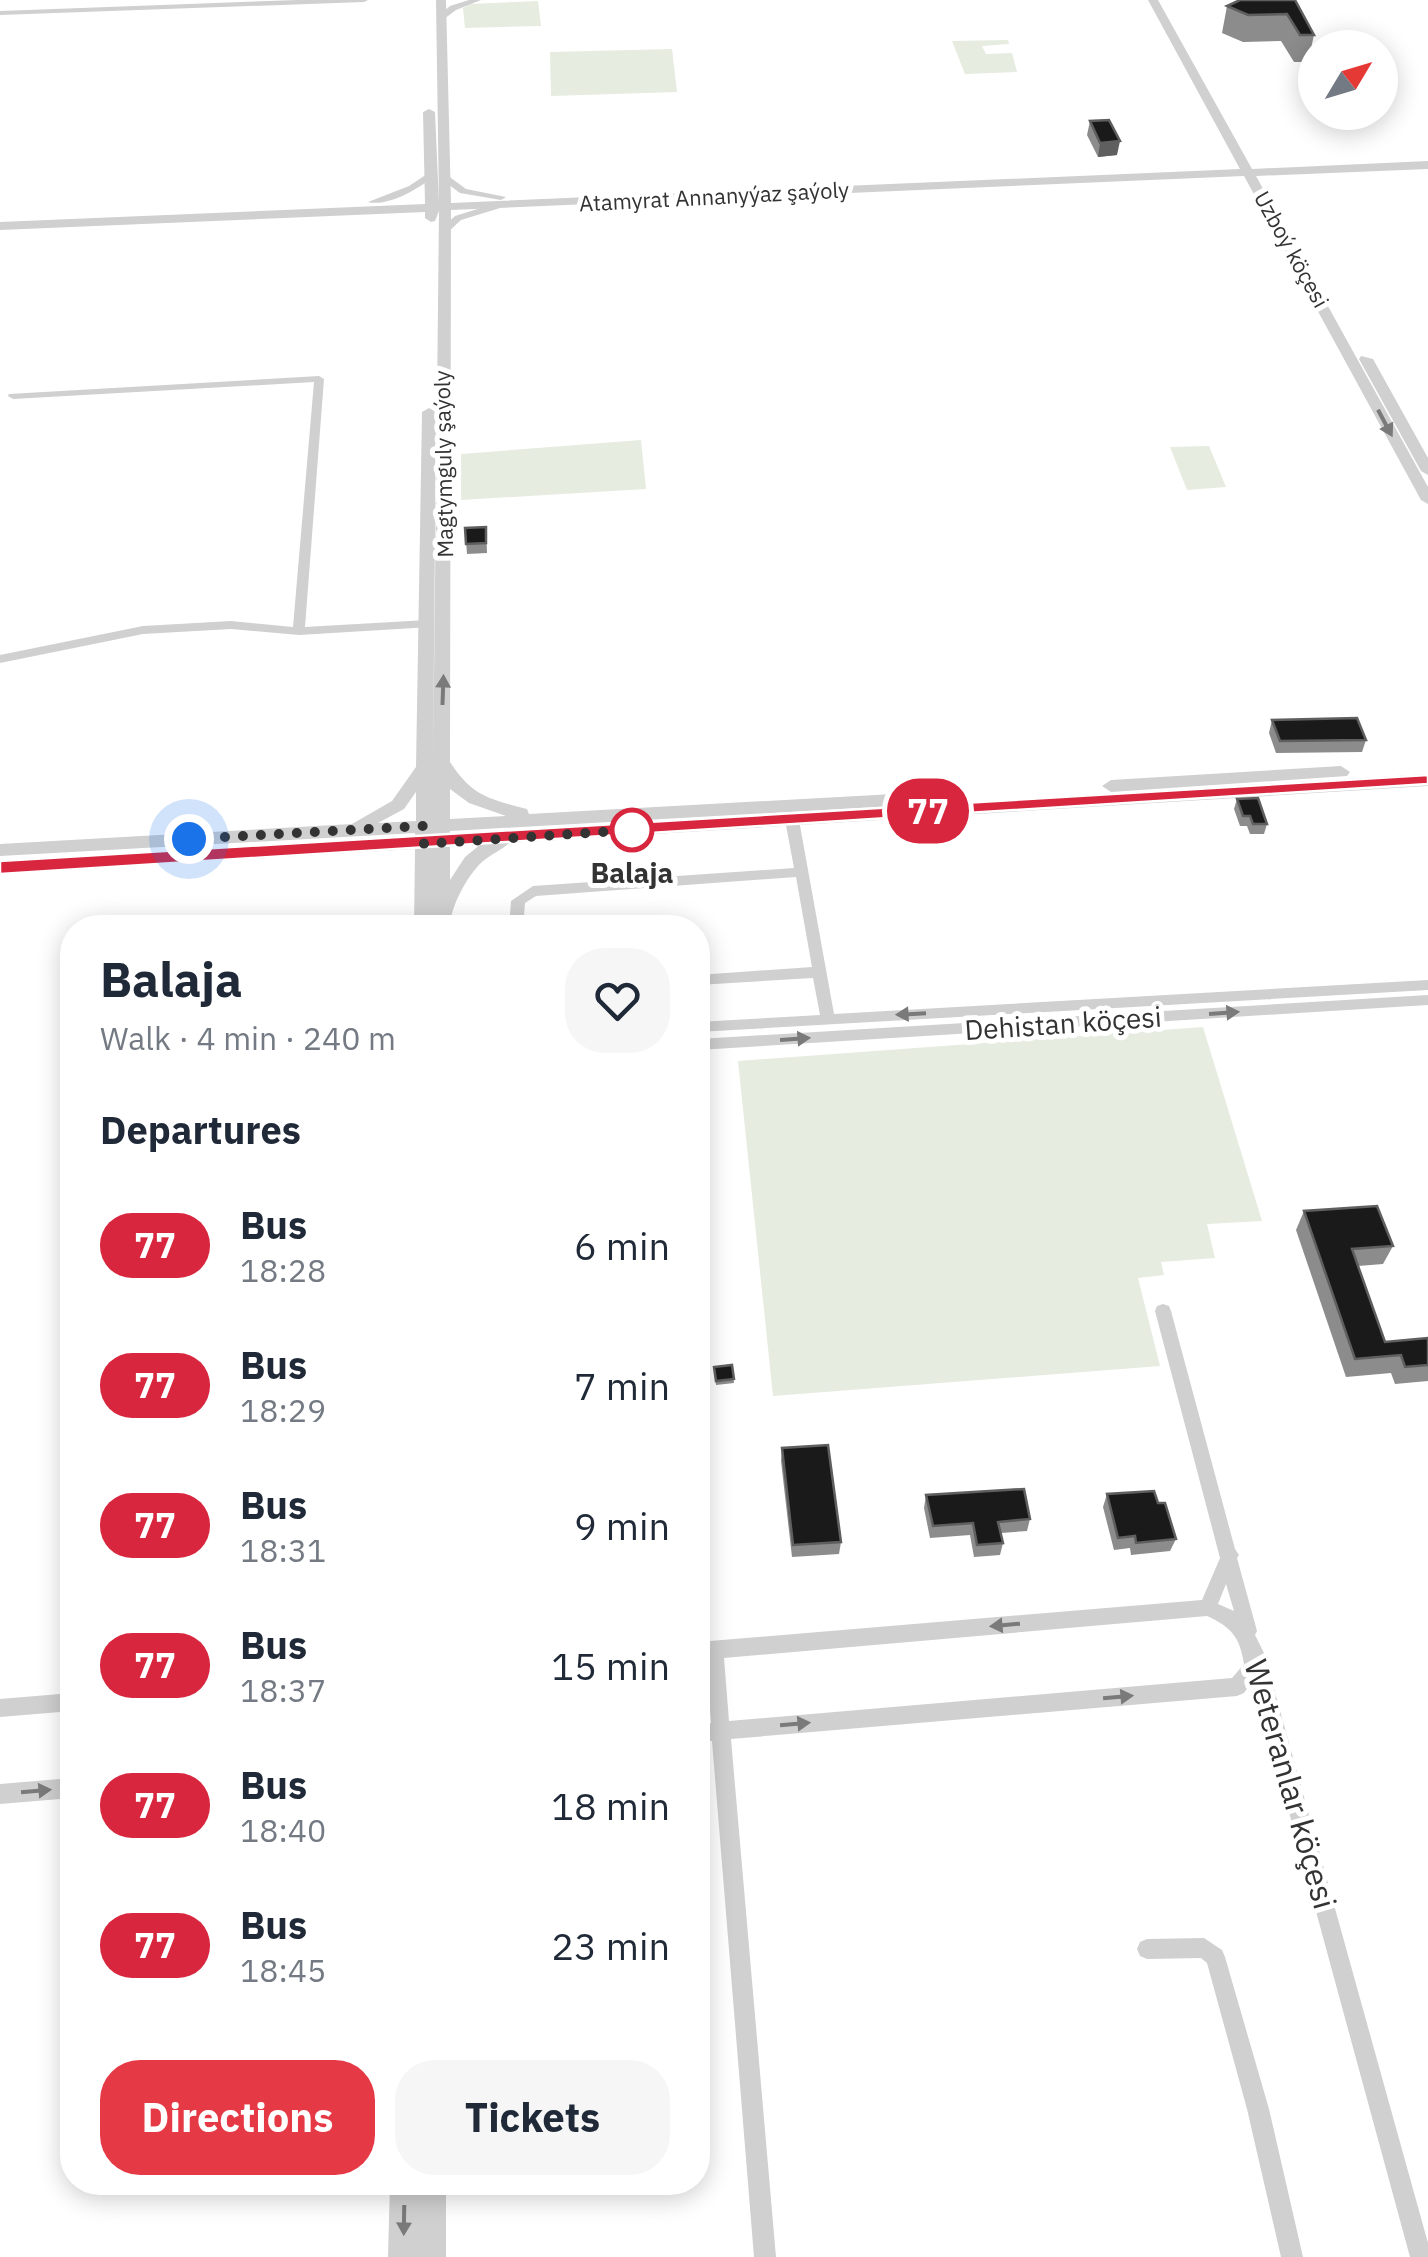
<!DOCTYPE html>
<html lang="en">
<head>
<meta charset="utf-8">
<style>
  :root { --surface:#fff; --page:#f6f6f7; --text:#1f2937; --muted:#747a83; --accent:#e63946 }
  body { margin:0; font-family:"IBM Plex Sans",sans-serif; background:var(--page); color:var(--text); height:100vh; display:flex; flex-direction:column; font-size:38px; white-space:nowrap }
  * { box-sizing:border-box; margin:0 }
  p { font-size:32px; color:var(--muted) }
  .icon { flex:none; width:55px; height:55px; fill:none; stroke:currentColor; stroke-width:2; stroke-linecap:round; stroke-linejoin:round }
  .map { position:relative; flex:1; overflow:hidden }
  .panel { position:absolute; left:60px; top:915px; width:650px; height:1280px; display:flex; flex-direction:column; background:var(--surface); border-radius:40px; box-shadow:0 5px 25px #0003 }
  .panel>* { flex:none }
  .badge { padding:0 20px; border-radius:32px; font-size:35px; line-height:65px }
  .needle { width:65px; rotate:52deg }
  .fabs { position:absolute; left:1298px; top:30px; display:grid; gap:20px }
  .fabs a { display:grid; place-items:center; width:100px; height:100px; border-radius:50%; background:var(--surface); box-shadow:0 5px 25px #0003; font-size:50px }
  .you { position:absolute; width:50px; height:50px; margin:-25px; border:8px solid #fff; border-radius:50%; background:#1a73e8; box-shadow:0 0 0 15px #1a73e833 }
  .map>.badge { position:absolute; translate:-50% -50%; box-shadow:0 0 0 5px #fff }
  h2 { padding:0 40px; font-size:38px; line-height:90px }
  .round { display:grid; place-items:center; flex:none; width:105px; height:105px; border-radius:40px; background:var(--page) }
  .summary { display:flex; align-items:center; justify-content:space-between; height:170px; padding:0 40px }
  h1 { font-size:48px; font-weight:700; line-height:75px }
  .button { display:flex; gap:20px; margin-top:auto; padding:20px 40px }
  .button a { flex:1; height:115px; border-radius:40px; background:var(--accent); color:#fff; font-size:40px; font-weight:700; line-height:115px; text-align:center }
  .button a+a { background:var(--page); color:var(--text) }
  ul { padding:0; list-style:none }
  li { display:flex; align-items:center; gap:30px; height:140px; padding:0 40px }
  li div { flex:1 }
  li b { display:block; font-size:38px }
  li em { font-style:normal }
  li .badge { min-width:110px; font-weight:700; text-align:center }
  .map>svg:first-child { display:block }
  .green { fill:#e6ecdf }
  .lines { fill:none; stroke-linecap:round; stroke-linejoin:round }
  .minor { fill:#d0d0d0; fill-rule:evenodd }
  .tertiary { fill:#d0d0d0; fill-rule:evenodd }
  .wall { fill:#8c8c8c }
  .shaded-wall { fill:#5f5f5f }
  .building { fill:#1a1a1a; stroke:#5f5f5f; stroke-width:2.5 }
  .oneway { fill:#7a7a7a }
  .line { fill:#d7263d; stroke:#fff; stroke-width:2.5 }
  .walk { stroke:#333; stroke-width:10; stroke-dasharray:0 18 }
  .stop-dot { fill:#fff; stroke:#d7263d; stroke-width:5 }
  .labels { text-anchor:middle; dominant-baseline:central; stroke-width:10; stroke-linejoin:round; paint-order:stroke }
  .far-street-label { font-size:22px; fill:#333; stroke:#fff }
  .stop-label { font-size:28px; font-weight:bold; fill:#333; stroke:#fff }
  .street-label { font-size:28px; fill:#333; stroke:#fff }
  .near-street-label { font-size:32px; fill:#333; stroke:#fff }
</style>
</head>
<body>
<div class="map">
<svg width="1428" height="2257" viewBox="0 0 1428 2257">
  <rect width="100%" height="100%" fill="#fff"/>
  <!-- green -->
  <path class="green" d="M 538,1 L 541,26 L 465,28 L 463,8 L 471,4 Z
    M 1008,40 L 1009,44 L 982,46 L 986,54 L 1012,53 L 1017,72 L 965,74 L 952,41 Z
    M 672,49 L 677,92 L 551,96 L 550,52 Z
    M 641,440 L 646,489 L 461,500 L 461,454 Z
    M 1209,446 L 1226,487 L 1187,490 L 1170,447 Z
    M 1203,1027 L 1262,1221 L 1207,1224 L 1215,1258 L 1161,1262 L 1164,1275 L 1138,1278 L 1160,1366 L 773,1396 L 738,1061 Z"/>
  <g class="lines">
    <!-- minor -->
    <path class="minor" d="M 297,0 L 368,0 L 364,2 L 0,15 L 0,11 Z
      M 469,0 L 481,0 L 456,10 L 444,19 L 437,17 L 450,6 Z
      M 427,174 L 435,176 C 418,189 388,207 368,202 L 409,186 Z
      M 441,175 L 447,175 L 466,189 L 506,197 L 501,200 L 460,193 L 441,179 Z
      M 497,203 L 502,206 L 500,208 L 461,220 L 447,233 L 439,231 L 455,216 Z
      M 319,376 L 324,379 L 305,627 L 427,620 L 431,621 L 431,627 L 299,635 L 231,629 L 143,634 L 0,663 L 0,655 L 143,626 L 231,621 L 293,627 L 314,382 L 13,399 L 8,396 L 9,394 Z
      M 792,816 L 799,820 L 834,1014 L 1428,980 L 1428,990 L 698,1032 L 698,1022 L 820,1015 L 813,978 L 698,985 L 698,975 L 812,967 L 796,877 L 536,896 L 525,903 L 523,928 L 509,928 L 511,901 L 533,886 L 794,868 L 785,820 Z
      M 1428,995 L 1428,1005 L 698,1050 L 698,1039 Z
      M 1163,1304 L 1169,1306 L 1171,1311 L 1235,1549 L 1239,1555 L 1237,1558 L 1257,1631 L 1255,1635 L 1264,1653 L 1428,2243 L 1428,2257 L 1410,2257 L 1253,1680 L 1244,1693 L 1237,1696 L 731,1739 L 776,2257 L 754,2257 L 712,1741 L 698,1742 L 698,1724 L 711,1723 L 706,1659 L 698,1660 L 698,1642 L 1202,1600 L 1220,1558 L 1155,1311 L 1157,1306 ZM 1226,1584 L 1234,1611 L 1218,1604 ZM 1207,1616 C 1231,1627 1240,1637 1244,1664 L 1232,1678 L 729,1721 L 724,1658 Z
      M 72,1693 L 72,1711 L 0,1717 L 0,1699 Z
      M 72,1778 L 72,1798 L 0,1804 L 0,1784 Z
      M 1204,1938 L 1222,1950 L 1225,1957 L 1269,2109 L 1303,2257 L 1281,2257 L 1247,2109 L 1207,1963 L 1201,1958 L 1147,1959 L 1140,1956 L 1137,1949 L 1140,1942 L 1147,1939 Z"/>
    <!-- tertiary -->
    <path class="tertiary" d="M 436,0 L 446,0 L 451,203 L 1240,169 L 1148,0 L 1158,0 L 1252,169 L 1428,161 L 1428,169 L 1256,176 L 1428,487 L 1428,504 L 1421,500 L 1244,176 L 451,210 L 450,762 C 472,796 489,799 527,809 L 529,814 L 912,793 L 921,799 L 912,805 L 450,831 L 450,834 L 1428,774 L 1428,786 L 509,843 C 502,850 491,854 482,862 C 467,876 450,907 450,928 L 414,928 L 415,849 L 0,874 L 0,862 L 415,836 L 415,833 L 0,856 L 0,844 L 352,824 L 392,801 L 416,767 L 422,412 L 429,408 L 436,412 L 433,772 L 439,211 L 435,221 L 431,222 L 425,218 L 425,212 L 0,230 L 0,222 L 425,204 L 423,112 L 429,109 L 435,112 L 439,204 ZM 450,789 L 469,803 L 506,816 L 450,819 ZM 416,792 L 416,821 L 378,823 L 404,809 ZM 481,844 L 465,857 L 450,880 L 450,846 Z
      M 1361,356 L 1373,359 L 1428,458 L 1428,475 L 1421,471 L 1359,359 Z
      M 1341,766 L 1350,772 L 1347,776 L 1111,792 L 1102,786 L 1111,780 Z
      M 390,2182 L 446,2182 L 446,2257 L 388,2257 Z"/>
  </g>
  <!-- wall -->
  <path class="wall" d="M 1238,0 L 1295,0 L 1314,35 L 1308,62 L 1294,62 L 1281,41 L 1243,42 L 1222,33 L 1227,6 Z
    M 1090,121 L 1117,155 L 1098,157 L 1087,135 Z
    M 486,527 L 487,553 L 467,554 L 465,528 Z
    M 1272,720 L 1366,740 L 1362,752 L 1276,753 L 1269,733 Z
    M 1237,799 L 1267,824 L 1264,834 L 1250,834 L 1247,826 L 1240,826 L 1234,809 Z
    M 1304,1211 L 1393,1246 L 1383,1264 L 1358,1266 L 1385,1342 L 1428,1338 L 1428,1381 L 1395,1384 L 1391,1373 L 1346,1377 L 1296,1230 Z
    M 732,1365 L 734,1383 L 716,1385 L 714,1367 Z
    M 782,1448 L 841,1542 L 839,1554 L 792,1557 L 781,1461 Z
    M 1107,1494 L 1158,1503 L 1176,1539 L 1170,1551 L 1131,1555 L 1130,1548 L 1114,1550 L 1103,1507 Z
    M 926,1495 L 1030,1519 L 1027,1531 L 1001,1533 L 1003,1543 L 1000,1555 L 974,1557 L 970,1535 L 930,1538 L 924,1508 Z"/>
  <!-- shaded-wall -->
  <path class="shaded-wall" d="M 1120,141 L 1117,155 L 1098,157 L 1100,143 Z"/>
  <!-- building -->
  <path class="building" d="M 1240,0 L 1295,0 L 1314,35 L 1300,35 L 1287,14 L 1248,15 L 1227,6 Z
    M 1109,120 L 1120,141 L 1100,143 L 1090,121 Z
    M 486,527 L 486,543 L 466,544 L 465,528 Z
    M 1357,718 L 1366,740 L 1280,741 L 1272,720 Z
    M 1258,798 L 1267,824 L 1253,824 L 1250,816 L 1243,816 L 1237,799 Z
    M 1377,1206 L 1393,1246 L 1352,1249 L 1385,1342 L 1428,1338 L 1428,1365 L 1405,1367 L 1401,1355 L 1355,1359 L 1304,1211 Z
    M 732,1365 L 734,1379 L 716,1381 L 714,1367 Z
    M 828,1445 L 841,1542 L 793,1545 L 782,1448 Z
    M 1024,1489 L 1030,1519 L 998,1522 L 1003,1543 L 977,1545 L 973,1523 L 933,1526 L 926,1495 Z
    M 1154,1491 L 1158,1503 L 1165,1503 L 1176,1539 L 1136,1543 L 1135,1536 L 1118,1538 L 1107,1494 Z"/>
  <!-- one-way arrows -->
  <defs><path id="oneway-solid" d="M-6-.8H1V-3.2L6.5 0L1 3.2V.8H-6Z" transform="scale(2.5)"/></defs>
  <g class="oneway">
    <use href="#oneway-solid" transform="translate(1385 423) rotate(62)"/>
    <use href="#oneway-solid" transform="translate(443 690) rotate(-88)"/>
    <use href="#oneway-solid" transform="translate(1224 1013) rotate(-4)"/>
    <use href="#oneway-solid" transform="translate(911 1014) rotate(177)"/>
    <use href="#oneway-solid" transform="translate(795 1039) rotate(-4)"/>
    <use href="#oneway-solid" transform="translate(1005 1625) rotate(175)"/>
    <use href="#oneway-solid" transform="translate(1118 1697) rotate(-5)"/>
    <use href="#oneway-solid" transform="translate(795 1724) rotate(-5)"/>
    <use href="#oneway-solid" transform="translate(36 1791) rotate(-5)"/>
    <use href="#oneway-solid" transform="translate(404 2220) rotate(91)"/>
  </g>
  <!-- line -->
  <path class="line" d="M 1428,775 L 1428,784 L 0,874 L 0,861 Z"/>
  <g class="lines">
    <!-- walk -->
    <path class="walk" d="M 189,839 L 423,826 L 424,844 L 632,830"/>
  </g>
  <!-- markers -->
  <circle class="stop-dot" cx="632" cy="830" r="20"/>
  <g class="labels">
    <!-- far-street labels -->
    <g class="far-street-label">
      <text transform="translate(714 196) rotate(-3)">Atamyrat Annanyýaz şaýoly</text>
      <text transform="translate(1292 249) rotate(61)">Uzboý köçesi</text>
      <text transform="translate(443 464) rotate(-91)">Magtymguly şaýoly</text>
    </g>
    <!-- stop labels -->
    <g class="stop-label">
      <text x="632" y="872">Balaja</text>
    </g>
    <!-- street labels -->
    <g class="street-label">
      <text transform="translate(1063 1023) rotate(-4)">Dehistan köçesi</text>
    </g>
    <!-- near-street labels -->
    <g class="near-street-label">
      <text transform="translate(1291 1784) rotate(74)">Weteranlar köçesi</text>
    </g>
  </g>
</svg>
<div class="fabs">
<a><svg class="needle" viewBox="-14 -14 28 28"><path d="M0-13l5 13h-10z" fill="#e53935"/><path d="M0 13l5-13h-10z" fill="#747a83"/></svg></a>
</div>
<div class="you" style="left:189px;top:839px"></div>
<b class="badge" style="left:928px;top:811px;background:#d7263d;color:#fff">77</b>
<section class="panel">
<div class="summary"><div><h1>Balaja</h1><p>Walk · 4 min · 240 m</p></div><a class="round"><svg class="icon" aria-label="heart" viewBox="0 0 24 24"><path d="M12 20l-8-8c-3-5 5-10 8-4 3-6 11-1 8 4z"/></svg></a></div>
<h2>Departures</h2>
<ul>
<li><span class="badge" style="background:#d7263d;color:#fff">77</span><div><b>Bus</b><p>18:28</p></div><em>6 min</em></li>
<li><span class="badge" style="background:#d7263d;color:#fff">77</span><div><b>Bus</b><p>18:29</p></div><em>7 min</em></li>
<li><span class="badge" style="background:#d7263d;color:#fff">77</span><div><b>Bus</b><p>18:31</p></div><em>9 min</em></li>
<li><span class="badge" style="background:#d7263d;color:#fff">77</span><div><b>Bus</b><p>18:37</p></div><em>15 min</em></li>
<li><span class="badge" style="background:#d7263d;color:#fff">77</span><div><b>Bus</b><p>18:40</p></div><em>18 min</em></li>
<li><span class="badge" style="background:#d7263d;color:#fff">77</span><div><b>Bus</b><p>18:45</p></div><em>23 min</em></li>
</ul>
<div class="button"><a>Directions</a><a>Tickets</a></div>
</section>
</div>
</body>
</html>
